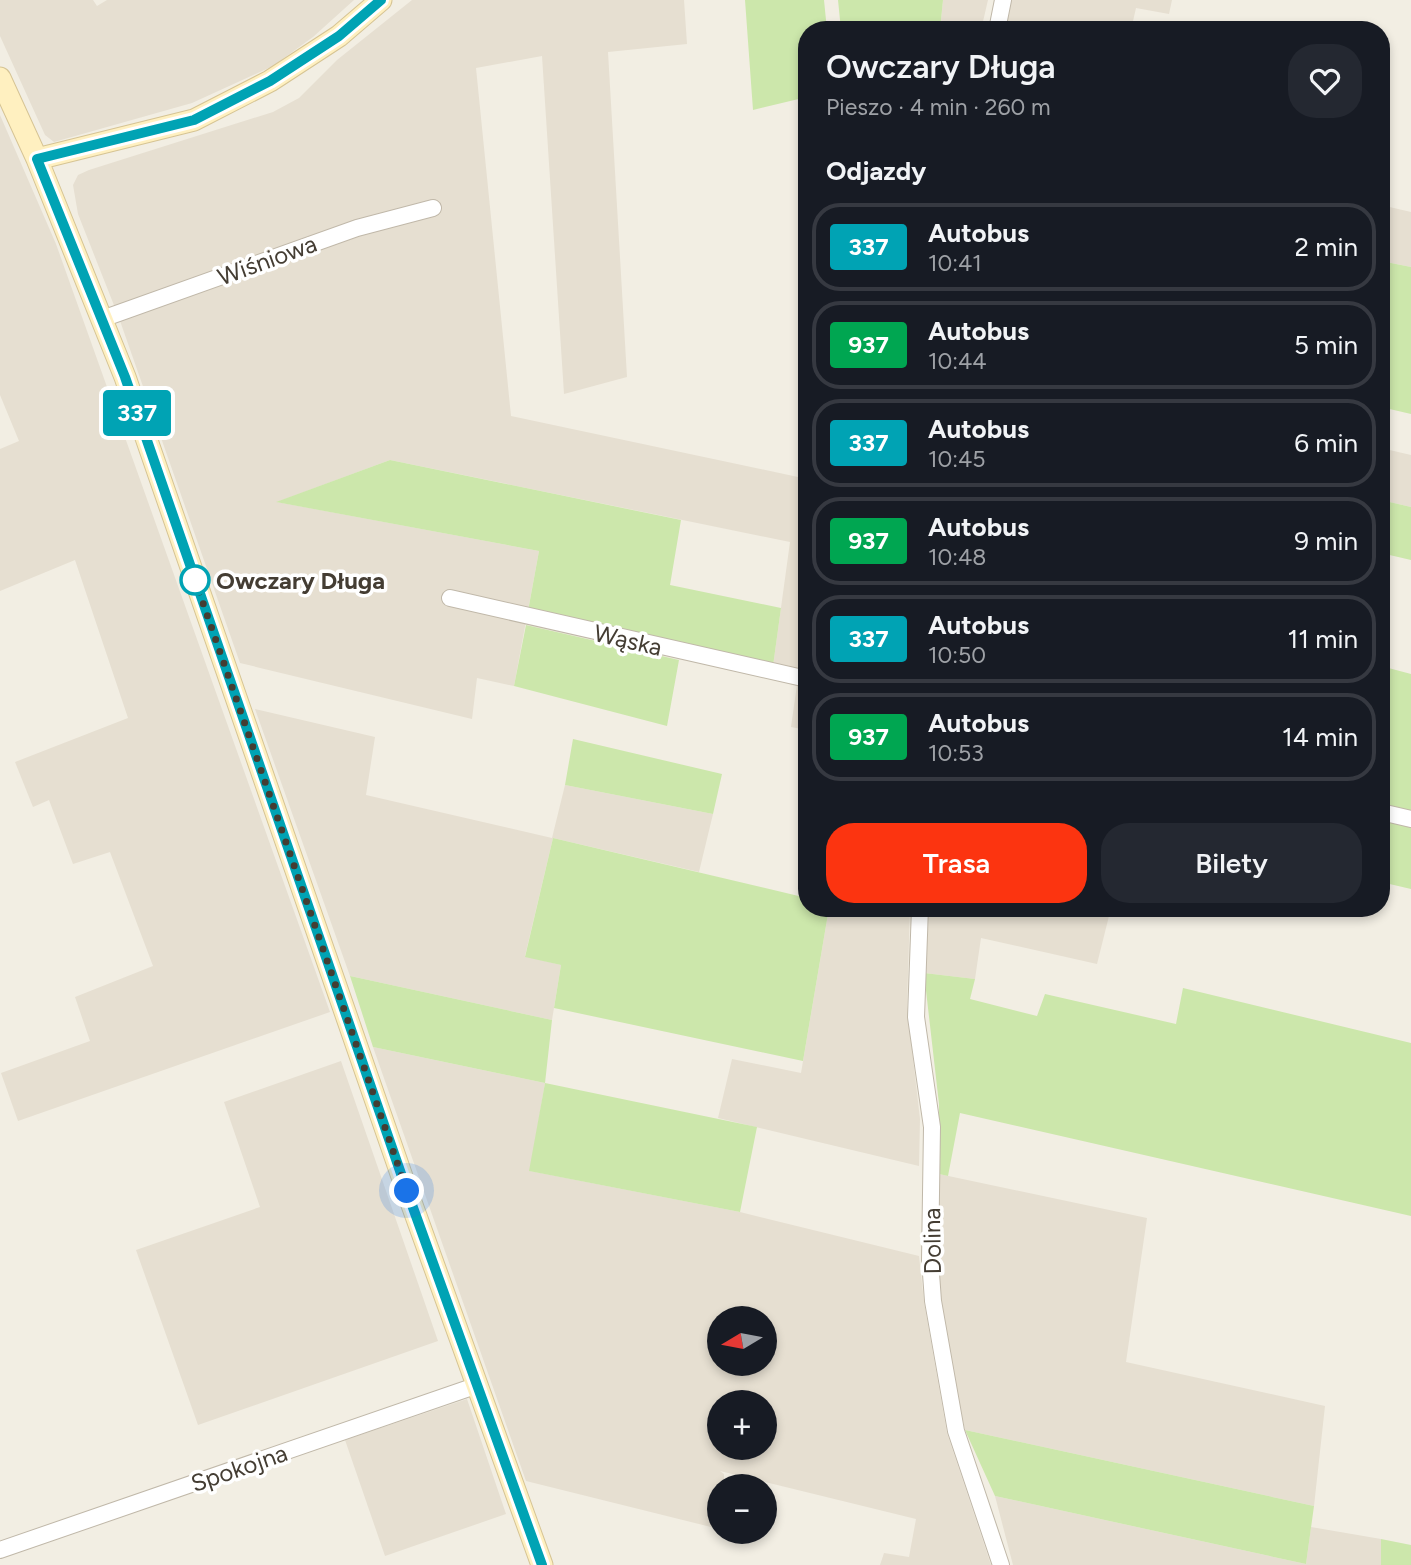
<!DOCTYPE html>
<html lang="pl">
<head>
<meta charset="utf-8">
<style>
  :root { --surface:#171b24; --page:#242831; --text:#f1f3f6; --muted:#9ea1a6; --line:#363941; --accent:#fc3410 }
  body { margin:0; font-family:Figtree,sans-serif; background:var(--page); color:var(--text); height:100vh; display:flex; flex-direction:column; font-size:26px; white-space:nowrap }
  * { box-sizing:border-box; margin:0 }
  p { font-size:23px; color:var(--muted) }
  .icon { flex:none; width:38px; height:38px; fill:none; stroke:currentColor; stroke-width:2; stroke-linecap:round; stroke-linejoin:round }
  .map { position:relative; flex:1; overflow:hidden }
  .panel { position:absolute; left:798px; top:21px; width:592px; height:896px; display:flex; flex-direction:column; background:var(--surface); border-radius:28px; box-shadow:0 4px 10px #0003 }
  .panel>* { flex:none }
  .badge { padding:0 14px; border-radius:5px; font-size:24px; line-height:46px }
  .needle { width:46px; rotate:260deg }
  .fabs { position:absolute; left:707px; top:1306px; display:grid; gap:14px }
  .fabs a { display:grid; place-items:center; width:70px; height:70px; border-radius:50%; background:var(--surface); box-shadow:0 4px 10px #0003; font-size:35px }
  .you { position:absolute; width:35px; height:35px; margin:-18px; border:5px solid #fff; border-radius:50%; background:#1a73e8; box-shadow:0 0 0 10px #1a73e833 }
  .map>.badge { position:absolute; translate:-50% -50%; box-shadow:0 0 0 4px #fff }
  h2 { padding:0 28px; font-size:26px; line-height:63px }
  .round { display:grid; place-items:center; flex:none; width:74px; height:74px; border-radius:28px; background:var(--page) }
  .overview { display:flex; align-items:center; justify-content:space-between; height:119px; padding:0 28px }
  h1 { font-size:33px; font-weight:600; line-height:52px }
  .action { display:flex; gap:14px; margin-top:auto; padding:14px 28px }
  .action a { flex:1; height:80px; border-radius:28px; background:var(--accent); color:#fff; font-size:28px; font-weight:600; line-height:80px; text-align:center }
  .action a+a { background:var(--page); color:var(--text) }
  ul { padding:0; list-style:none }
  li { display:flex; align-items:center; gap:21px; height:88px; margin:0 14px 10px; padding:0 14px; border:4px solid var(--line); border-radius:28px }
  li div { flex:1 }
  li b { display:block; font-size:26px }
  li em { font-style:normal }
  li .badge { min-width:77px; font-weight:700; text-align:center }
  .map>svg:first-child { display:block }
  .residential { fill:#e6dfd1; fill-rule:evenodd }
  .green { fill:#cce7ab }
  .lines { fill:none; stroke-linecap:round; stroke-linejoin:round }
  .street-casing { stroke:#c0b8a9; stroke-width:18 }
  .secondary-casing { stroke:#d6c494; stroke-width:23 }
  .street { stroke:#fff; stroke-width:16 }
  .secondary { stroke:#fff0c0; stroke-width:21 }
  .line-casing { stroke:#fff; stroke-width:16 }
  .line { stroke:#00a3b4; stroke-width:10 }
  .walk { stroke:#443d33; stroke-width:7; stroke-dasharray:0 12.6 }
  .stop-dot { fill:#fff; stroke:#00a3b4; stroke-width:3.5 }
  .labels { text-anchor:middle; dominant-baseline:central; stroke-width:7; stroke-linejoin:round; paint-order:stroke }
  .street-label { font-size:24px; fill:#443d33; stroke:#fff }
  .stop-label { font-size:24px; font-weight:bold; fill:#443d33; stroke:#fff; text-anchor:start }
</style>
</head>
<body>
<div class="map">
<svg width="1411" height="1565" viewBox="0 0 1411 1565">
  <rect width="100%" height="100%" fill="#f2eee3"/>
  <!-- residential -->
  <path class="residential" d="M 0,0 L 93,0 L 97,6 L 107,0 L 354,0 L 313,37 L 273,66 L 192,103 L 54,142 L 45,135 L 0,36 Z
    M 412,0 L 684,0 L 687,44 L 608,52 L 627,377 L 564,394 L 542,56 L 476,68 L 511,416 L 798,477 L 807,410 L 807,730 L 791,727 L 799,671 L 773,666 L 790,542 L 390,460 L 277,502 L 539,551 L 514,686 L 477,678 L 472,719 L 240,663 L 119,318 L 78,214 L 73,185 L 78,175 L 89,170 L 273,112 L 299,98 L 337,60 Z
    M 943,0 L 988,0 L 981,30 L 940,30 Z
    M 1011,0 L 1172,0 L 1169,14 L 1136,8 L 1131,30 L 1006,30 Z
    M 0,115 L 56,244 L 330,1012 L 18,1121 L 1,1073 L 90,1041 L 75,997 L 153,966 L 110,852 L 73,864 L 49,800 L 33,807 L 15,762 L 128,718 L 75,560 L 0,591 L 0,449 L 19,441 L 0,395 Z
    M 1381,205 L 1411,212 L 1411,267 L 1381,261 Z
    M 1381,448 L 1411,455 L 1411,507 L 1381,500 Z
    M 255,709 L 375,737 L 366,795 L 552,838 L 565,785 L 713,814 L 699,872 L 553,838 L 525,956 L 561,965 L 552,1020 L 350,976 Z
    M 829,908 L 910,908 L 907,1006 L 920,1119 L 919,1166 L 718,1118 L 732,1059 L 801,1073 Z
    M 930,908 L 1111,908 L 1097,964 L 981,938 L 975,979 L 924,973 Z
    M 373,1047 L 545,1083 L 530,1171 L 740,1212 L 919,1256 L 924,1302 L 947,1433 L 991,1565 L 880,1565 L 884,1553 L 909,1557 L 916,1519 L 720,1471 L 724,1474 L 724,1486 L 719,1486 L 719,1529 L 526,1481 ZM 719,1318 L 765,1318 L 765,1363 L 719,1363 ZM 719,1402 L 765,1402 L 765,1447 L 719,1447 Z
    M 341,1061 L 438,1341 L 198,1425 L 136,1250 L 260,1207 L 224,1102 Z
    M 939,1174 L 1147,1218 L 1126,1362 L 1325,1406 L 1314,1506 L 965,1430 L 941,1319 L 935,1256 Z
    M 467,1399 L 506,1514 L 385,1556 L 345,1440 Z
    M 995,1496 L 1306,1564 L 1311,1527 L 1381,1539 L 1381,1565 L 1013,1565 Z"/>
  <!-- green -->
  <path class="green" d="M 745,0 L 824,0 L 827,30 L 807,30 L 807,97 L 753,110 Z
    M 838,0 L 943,0 L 940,30 L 841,30 Z
    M 1381,261 L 1411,267 L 1411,414 L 1381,407 Z
    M 390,460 L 681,520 L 670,585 L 781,608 L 773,666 L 528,611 L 539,551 L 276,502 Z
    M 1381,500 L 1411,507 L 1411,560 L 1381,553 Z
    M 526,625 L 679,660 L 667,726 L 514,686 Z
    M 1381,666 L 1411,674 L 1411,889 L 1381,882 Z
    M 573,739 L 722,774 L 713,814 L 565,785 Z
    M 553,838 L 807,898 L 807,908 L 829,908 L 803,1061 L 554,1008 L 561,965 L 525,957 Z
    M 924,973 L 975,979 L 970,999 L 1037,1016 L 1045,994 L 1176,1024 L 1183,988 L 1411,1043 L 1411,1216 L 960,1113 L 948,1176 L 939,1174 L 939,1104 Z
    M 350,976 L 552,1020 L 545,1083 L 757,1127 L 740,1212 L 529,1171 L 545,1083 L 373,1047 Z
    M 965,1430 L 1314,1506 L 1306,1564 L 995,1496 Z
    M 1381,1539 L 1411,1545 L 1411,1565 L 1381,1565 Z"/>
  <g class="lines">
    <defs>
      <path id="street" d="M 997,30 L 1003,0
        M 102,319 L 357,228 L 433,208
        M 450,598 L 807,679
        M 1381,812 L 1411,819
        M 920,908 L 916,1017 L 932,1127 L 930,1260 L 933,1301 L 956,1431 L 1001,1565
        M 0,1550 L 478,1385"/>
      <path id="secondary" d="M 0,78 L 37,159 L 125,377 L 407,1191 L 542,1565
        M 37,159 L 194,120 L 270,81 L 339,36 L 381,0"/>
    </defs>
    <!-- street casing -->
    <use href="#street" class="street-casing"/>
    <!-- secondary casing -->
    <use href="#secondary" class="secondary-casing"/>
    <!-- street -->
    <use href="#street" class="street"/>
    <!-- secondary -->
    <use href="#secondary" class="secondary"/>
  </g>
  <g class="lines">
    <defs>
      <path id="line" d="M 381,0 L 339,36 L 270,81 L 194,120 L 37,159 L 125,377 L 407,1191 L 542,1565"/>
    </defs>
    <!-- line casing -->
    <use href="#line" class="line-casing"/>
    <!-- line -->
    <use href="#line" class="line"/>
    <!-- walk -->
    <path class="walk" d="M 195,580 L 407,1191"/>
  </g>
  <!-- markers -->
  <circle class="stop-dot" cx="195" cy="580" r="14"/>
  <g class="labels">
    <!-- street labels -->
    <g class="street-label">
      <text transform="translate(267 260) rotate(-20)">Wiśniowa</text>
      <text transform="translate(628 640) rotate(13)">Wąska</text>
      <text transform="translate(932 1241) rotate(-91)">Dolina</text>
      <text transform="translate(239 1468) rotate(-19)">Spokojna</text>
    </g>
    <!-- stop labels -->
    <g class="stop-label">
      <text x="216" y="580">Owczary Długa</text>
    </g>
  </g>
</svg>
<div class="fabs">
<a><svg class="needle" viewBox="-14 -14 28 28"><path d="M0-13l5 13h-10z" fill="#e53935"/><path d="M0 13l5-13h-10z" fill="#9ea1a6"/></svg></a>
<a>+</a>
<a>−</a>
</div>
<div class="you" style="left:407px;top:1191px"></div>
<b class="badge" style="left:137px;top:413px;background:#00a3b4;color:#fff">337</b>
<section class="panel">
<div class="overview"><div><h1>Owczary Długa</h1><p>Pieszo · 4 min · 260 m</p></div><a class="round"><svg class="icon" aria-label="heart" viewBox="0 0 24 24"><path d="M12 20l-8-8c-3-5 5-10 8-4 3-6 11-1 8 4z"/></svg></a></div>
<h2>Odjazdy</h2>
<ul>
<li><span class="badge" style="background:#00a3b4;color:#fff">337</span><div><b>Autobus</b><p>10:41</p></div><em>2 min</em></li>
<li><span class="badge" style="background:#00a651;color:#fff">937</span><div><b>Autobus</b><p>10:44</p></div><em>5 min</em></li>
<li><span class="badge" style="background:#00a3b4;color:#fff">337</span><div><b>Autobus</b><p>10:45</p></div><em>6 min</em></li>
<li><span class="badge" style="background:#00a651;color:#fff">937</span><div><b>Autobus</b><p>10:48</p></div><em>9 min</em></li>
<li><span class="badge" style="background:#00a3b4;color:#fff">337</span><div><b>Autobus</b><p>10:50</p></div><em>11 min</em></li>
<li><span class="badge" style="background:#00a651;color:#fff">937</span><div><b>Autobus</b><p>10:53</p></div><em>14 min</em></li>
</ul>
<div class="action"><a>Trasa</a><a>Bilety</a></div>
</section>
</div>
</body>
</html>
